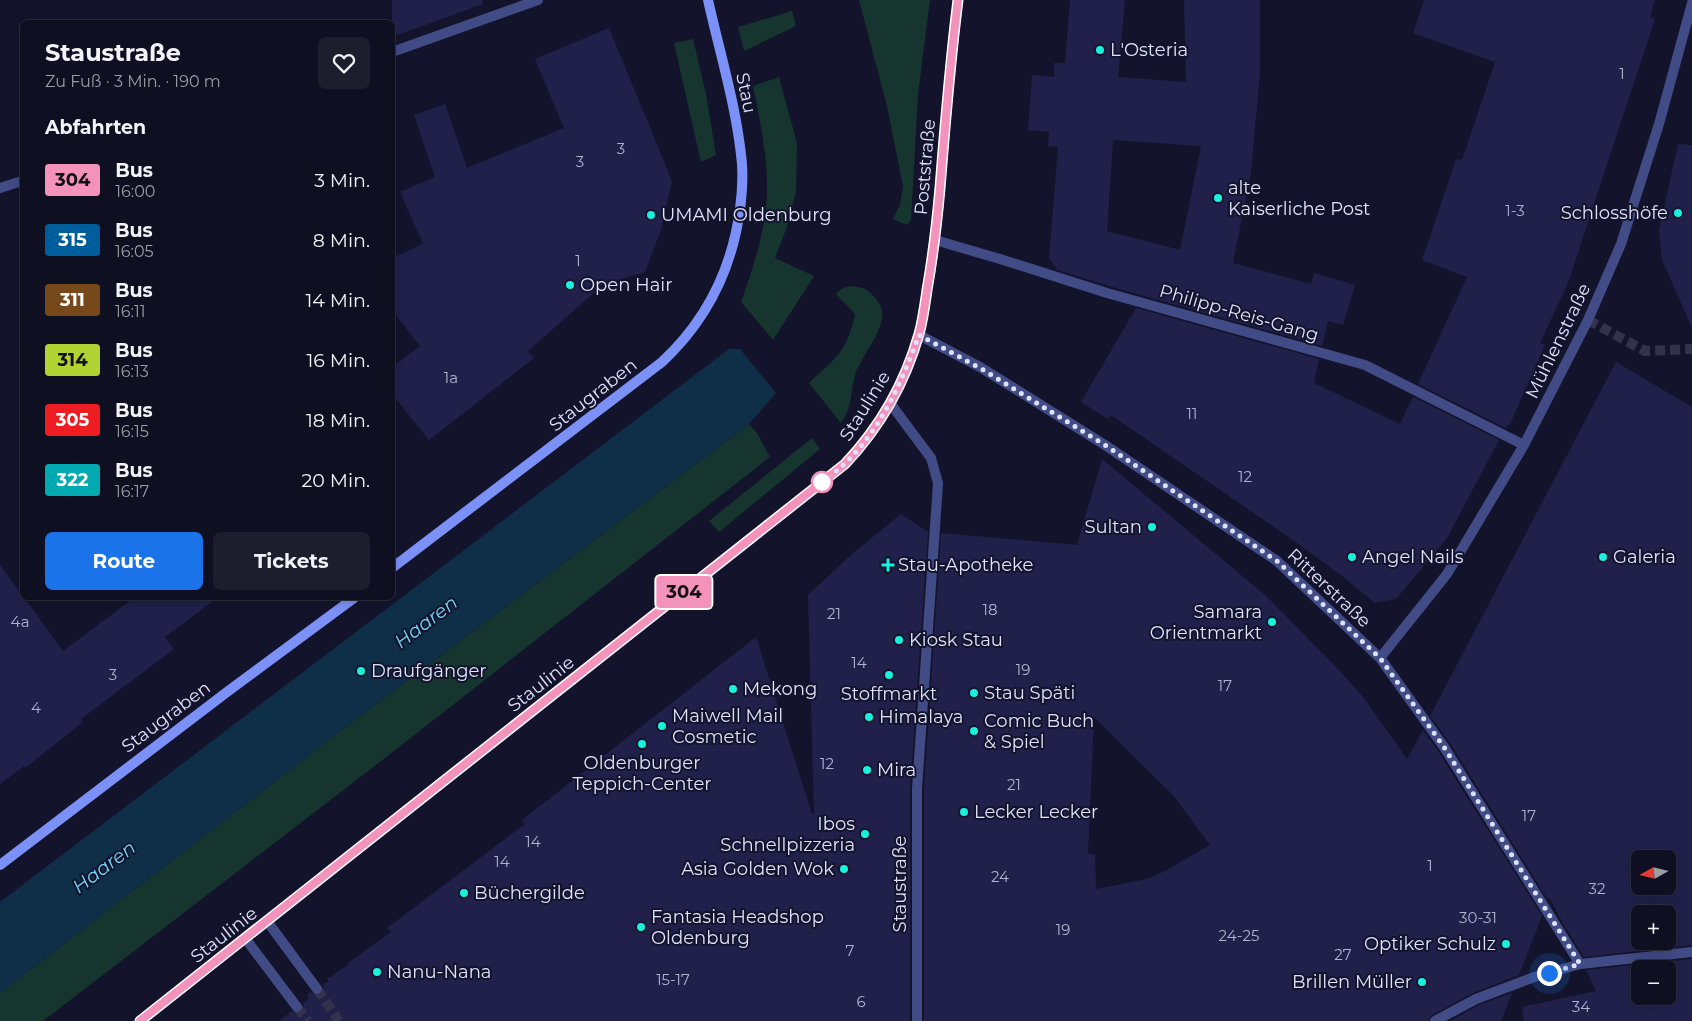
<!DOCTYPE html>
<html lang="de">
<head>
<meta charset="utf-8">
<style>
  :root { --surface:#0e0f20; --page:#1c1d2d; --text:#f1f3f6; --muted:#9b9ca5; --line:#2e2f3e; --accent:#1a73e8 }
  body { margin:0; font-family:Montserrat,sans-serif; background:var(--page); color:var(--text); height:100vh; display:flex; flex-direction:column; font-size:19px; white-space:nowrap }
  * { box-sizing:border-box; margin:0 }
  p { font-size:16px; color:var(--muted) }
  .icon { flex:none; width:28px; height:28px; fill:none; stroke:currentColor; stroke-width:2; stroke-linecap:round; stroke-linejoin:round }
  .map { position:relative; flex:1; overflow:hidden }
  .side { position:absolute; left:20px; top:20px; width:375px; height:580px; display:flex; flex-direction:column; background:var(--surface); border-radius:8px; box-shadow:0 2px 12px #0003,0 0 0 1px var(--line) }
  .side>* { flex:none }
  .badge { padding:0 10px; border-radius:4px; font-size:18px; line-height:32px }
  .needle { width:32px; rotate:262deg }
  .tools { position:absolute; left:1631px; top:850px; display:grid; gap:10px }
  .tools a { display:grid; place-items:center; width:45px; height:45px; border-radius:8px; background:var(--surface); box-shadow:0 2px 12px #0003,0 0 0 1px var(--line); font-size:25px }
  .you { position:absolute; width:25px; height:25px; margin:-12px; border:4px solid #fff; border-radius:50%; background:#1a73e8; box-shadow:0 0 0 8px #1a73e833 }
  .map>.badge { position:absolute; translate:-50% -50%; box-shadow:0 0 0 2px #fff }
  h2 { padding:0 25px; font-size:19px; line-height:45px }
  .round { display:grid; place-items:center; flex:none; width:52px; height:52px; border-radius:8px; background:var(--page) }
  .summary { display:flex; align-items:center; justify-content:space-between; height:85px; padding:0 25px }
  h1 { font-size:24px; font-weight:700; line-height:38px }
  .primary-button { display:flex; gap:10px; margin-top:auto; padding:10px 25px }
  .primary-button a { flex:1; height:58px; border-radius:8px; background:var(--accent); color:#fff; font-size:20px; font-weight:700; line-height:58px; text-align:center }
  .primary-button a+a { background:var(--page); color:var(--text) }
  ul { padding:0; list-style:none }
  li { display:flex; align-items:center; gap:15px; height:60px; padding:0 25px }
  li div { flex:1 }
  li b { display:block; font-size:19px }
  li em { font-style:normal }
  li .badge { min-width:55px; font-weight:700; text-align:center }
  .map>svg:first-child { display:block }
  .green { fill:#16352e }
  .water { fill:#0f2f49 }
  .building { fill:#21204b; fill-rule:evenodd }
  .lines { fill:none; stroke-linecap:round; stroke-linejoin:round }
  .street-tunnel { stroke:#32334a; stroke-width:10; stroke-dasharray:10 5; stroke-linecap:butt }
  .street { stroke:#414c87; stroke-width:10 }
  .secondary { stroke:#7c91f7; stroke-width:10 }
  .line-casing { stroke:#fff; stroke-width:11 }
  .line { stroke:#f393bc; stroke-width:8 }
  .walk { stroke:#dfe2fd; stroke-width:5; stroke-dasharray:0 9 }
  .poi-dot { fill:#17f1dd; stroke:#13142b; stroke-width:2 }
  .stop-dot { fill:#fff; stroke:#f393bc; stroke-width:2.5 }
  .labels { text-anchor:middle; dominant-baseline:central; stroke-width:4; stroke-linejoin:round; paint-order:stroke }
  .number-label { font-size:15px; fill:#b0b2d0 }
  .poi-label { font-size:18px; fill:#dfe2fd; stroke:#13142b; text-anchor:start }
  .street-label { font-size:18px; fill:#dfe2fd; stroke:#13142b }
  .water-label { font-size:19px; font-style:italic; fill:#74d4f7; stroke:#13142b }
</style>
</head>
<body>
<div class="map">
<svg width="1692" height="1021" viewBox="0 0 1692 1021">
  <rect width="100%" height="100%" fill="#13142b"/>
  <!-- green -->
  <path class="green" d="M 859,0 L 930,0 L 918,95 L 911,220 L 907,225 L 893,219 L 900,204 L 903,186 L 887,106 Z
    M 792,11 L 796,26 L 744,51 L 738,27 Z
    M 693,39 L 706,94 L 716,155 L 701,162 L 674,43 Z
    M 779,77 L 797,143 L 796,192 L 787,227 L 775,258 L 814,276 L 773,340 L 741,302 C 753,267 766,231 767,193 C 768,157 760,121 753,86 Z
    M 850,286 C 863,287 867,288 876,299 C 896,321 862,352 855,375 C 850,393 853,406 841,423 L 809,383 C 836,358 847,352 855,314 L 836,294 L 841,289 Z
    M 749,424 L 757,433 L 770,457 L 385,758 L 43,1021 L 0,1021 L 0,993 L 360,716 Z
    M 812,438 L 820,449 L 719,532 L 709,521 Z"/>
  <!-- water -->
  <path class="water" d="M 729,349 L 740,349 L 776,393 L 749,424 L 360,716 L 0,993 L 0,902 Z"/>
  <!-- building -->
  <path class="building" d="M 392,0 L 482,0 L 483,4 L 392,37 Z
    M 1070,0 L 1125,0 L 1118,77 L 1186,82 L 1184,0 L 1260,0 L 1260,72 L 1251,172 L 1233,263 L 1311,284 L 1314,273 L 1355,285 L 1343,325 L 1328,321 L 1322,346 L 1109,286 L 1057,270 L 1049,258 L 1058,147 L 1048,146 L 1049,132 L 1028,130 L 1032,75 L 1054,77 L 1054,63 L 1065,63 ZM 1113,140 L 1201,146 L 1180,250 L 1107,231 Z
    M 1424,0 L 1655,0 L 1650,17 L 1655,19 L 1568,283 L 1540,343 L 1545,345 L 1509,426 L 1507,425 L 1506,428 L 1418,384 L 1467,277 L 1422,260 L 1456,159 L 1462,160 L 1495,62 L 1413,33 Z
    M 609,28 L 672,181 L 661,230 L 645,272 L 604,284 L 528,351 L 534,358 L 429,440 L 392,394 L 392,367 L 420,346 L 392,310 L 392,258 L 423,244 L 400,192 L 435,177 L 414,115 L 445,104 L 467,168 L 564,128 L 535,59 Z
    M 1678,144 L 1692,145 L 1692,328 L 1662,260 L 1659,231 Z
    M 1136,308 L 1319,359 L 1314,383 L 1400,424 L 1413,397 L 1499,440 L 1447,538 L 1396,599 L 1375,603 L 1342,576 L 1293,540 L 1111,415 L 1108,419 L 1081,402 Z
    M 1616,362 L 1692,407 L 1692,945 L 1584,957 L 1562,922 L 1549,897 L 1548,900 L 1450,743 L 1430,716 ZM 1640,859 L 1668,859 L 1668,886 L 1640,886 ZM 1640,914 L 1668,914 L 1668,941 L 1640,941 Z
    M 1102,459 L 1265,595 L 1339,670 L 1363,697 L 1407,759 L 1423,730 L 1438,751 L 1542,916 L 1519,975 L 1473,993 L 1432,1015 L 1428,1021 L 924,1021 L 924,789 L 941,533 L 1077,545 ZM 1094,717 L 1174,796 L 1210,845 L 1165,871 L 1147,879 L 1096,889 L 1095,855 L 1088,853 Z
    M 901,514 L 928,532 L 910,789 L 910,1021 L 279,1021 L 292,1011 L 297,1014 L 301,1012 L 304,1007 L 303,1003 L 309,998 L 307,995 L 311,992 L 315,995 L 321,994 L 324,989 L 323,985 L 329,981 L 327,979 L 349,964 L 348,963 L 391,932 L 387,928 L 525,824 L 522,820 L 756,637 L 812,814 L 814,814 L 808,595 L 852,554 Z
    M 0,565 L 63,651 L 134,598 L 217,598 L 165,637 L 174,649 L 81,719 L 83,722 L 25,768 L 24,766 L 0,784 Z
    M 1692,959 L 1692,1021 L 1524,1021 L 1522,1007 L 1596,991 L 1586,970 ZM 1640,969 L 1668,969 L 1668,996 L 1640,996 Z
    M 1512,993 L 1501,1021 L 1450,1021 L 1479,1005 Z"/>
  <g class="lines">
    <!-- street-tunnel -->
    <path class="street-tunnel" d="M 1588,320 L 1645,351 L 1692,349
      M 317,989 L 339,1021
      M 297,1007 L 308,1021"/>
    <!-- street -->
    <path class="street" d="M 392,52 L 538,0
      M 0,188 L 22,181
      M 935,240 L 1000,259 L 1107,293 L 1365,365 L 1524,445
      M 919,335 L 980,367 L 1105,445 L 1277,561 L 1380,658 L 1444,747 L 1580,964
      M 890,403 L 931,458 L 938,483 L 917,789 L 917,1021
      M 1380,658 L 1447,574 L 1524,445 L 1588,320 L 1621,244 L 1659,124 L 1692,3
      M 267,921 L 317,989
      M 245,938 L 297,1007
      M 1435,1021 L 1476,999 L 1534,977 L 1580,964 L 1692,952"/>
    <!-- secondary -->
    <path class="secondary" d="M 392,568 L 662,362 C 707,320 732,270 740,209 C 742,194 743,179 742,164 C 737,108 720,54 708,0
      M 0,865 L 227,692 L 354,598
      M 140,1021 L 845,464 C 879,428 905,383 919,334 C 923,320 925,304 927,290 C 933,256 937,222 940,188 C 945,125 950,63 958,0"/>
  </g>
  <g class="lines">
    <defs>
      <path id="line" d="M 140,1021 L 845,464 C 879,428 905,383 919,334 C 923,320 925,304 927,290 C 933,256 937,222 940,188 C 945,125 950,63 958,0"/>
    </defs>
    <!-- line casing -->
    <use href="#line" class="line-casing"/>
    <!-- line -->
    <use href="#line" class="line"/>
    <!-- walk -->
    <path class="walk" d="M 822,482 C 873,447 898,392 919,335 L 980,368 L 1105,445 L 1277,561 L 1380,658 L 1444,747 L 1580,964 L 1549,973"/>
  </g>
  <!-- markers -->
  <g class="poi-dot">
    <circle cx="1100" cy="50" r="5"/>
    <circle cx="1218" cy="198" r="5"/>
    <circle cx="1678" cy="213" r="5"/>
    <circle cx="651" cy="215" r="5"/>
    <circle cx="570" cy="285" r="5"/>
    <circle cx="1152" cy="527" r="5"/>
    <circle cx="1352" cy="557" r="5"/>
    <circle cx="1603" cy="557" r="5"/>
    <path d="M885.5 557.5h5v5h5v5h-5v5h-5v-5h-5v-5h5z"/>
    <circle cx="1272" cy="622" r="5"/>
    <circle cx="899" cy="640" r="5"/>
    <circle cx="361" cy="671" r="5"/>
    <circle cx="889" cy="675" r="5"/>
    <circle cx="733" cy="689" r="5"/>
    <circle cx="974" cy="693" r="5"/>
    <circle cx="869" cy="717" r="5"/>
    <circle cx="662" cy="726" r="5"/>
    <circle cx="974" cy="731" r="5"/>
    <circle cx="642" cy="744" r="5"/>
    <circle cx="867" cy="770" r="5"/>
    <circle cx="964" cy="812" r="5"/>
    <circle cx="865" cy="834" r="5"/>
    <circle cx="844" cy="869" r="5"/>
    <circle cx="464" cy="893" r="5"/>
    <circle cx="641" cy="927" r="5"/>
    <circle cx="1506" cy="944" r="5"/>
    <circle cx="377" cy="972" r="5"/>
    <circle cx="1422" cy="982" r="5"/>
  </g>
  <circle class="stop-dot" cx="822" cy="482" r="10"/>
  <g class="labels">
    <!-- number labels -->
    <g class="number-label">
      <text x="1622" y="73">1</text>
      <text x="621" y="148">3</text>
      <text x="580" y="161">3</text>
      <text x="1515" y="210">1-3</text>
      <text x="578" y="260">1</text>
      <text x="451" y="377">1a</text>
      <text x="1192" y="413">11</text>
      <text x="1245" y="476">12</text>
      <text x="990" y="609">18</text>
      <text x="834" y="613">21</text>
      <text x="20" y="621">4a</text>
      <text x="859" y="662">14</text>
      <text x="1023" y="669">19</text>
      <text x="113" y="674">3</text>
      <text x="1225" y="685">17</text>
      <text x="36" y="707">4</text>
      <text x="827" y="763">12</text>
      <text x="1014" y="784">21</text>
      <text x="1529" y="815">17</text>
      <text x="533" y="841">14</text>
      <text x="502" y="861">14</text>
      <text x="1430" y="865">1</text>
      <text x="1000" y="876">24</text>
      <text x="1597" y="888">32</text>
      <text x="1478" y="917">30-31</text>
      <text x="1063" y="929">19</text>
      <text x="1239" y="935">24-25</text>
      <text x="850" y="950">7</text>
      <text x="1343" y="954">27</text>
      <text x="673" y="979">15-17</text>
      <text x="861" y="1001">6</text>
      <text x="1581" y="1006">34</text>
    </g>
    <!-- poi labels -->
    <g class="poi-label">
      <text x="1110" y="50">L'Osteria</text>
      <text x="1228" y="188">alte<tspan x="1228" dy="21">Kaiserliche Post</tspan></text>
      <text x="1668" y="213" text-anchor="end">Schlosshöfe</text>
      <text x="661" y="215">UMAMI Oldenburg</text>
      <text x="580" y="285">Open Hair</text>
      <text x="1142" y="527" text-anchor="end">Sultan</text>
      <text x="1362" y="557">Angel Nails</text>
      <text x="1613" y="557">Galeria</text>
      <text x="898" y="565">Stau-Apotheke</text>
      <text x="1262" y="612" text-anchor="end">Samara<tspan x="1262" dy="21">Orientmarkt</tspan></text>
      <text x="909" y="640">Kiosk Stau</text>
      <text x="371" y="671">Draufgänger</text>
      <text x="743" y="689">Mekong</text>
      <text x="984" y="693">Stau Späti</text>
      <text x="889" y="694" text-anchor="middle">Stoffmarkt</text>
      <text x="672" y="716">Maiwell Mail<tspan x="672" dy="21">Cosmetic</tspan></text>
      <text x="879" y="717">Himalaya</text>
      <text x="984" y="721">Comic Buch<tspan x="984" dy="21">&amp; Spiel</tspan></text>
      <text x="642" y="763" text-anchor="middle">Oldenburger<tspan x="642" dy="21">Teppich-Center</tspan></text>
      <text x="877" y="770">Mira</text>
      <text x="974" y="812">Lecker Lecker</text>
      <text x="855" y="824" text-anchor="end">Ibos<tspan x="855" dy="21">Schnellpizzeria</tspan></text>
      <text x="834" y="869" text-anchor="end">Asia Golden Wok</text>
      <text x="474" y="893">Büchergilde</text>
      <text x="651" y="917">Fantasia Headshop<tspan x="651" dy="21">Oldenburg</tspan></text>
      <text x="1496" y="944" text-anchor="end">Optiker Schulz</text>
      <text x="387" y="972">Nanu-Nana</text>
      <text x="1412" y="982" text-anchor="end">Brillen Müller</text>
    </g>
    <!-- street labels -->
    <g class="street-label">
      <text transform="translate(746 93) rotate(78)">Stau</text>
      <text transform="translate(925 167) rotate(-85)">Poststraße</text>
      <text transform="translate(1239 313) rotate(16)">Philipp-Reis-Gang</text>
      <text transform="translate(1558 341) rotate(-64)">Mühlenstraße</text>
      <text transform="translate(593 395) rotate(-38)">Staugraben</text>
      <text transform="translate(865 406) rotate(-58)">Staulinie</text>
      <text transform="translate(1329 588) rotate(43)">Ritterstraße</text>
      <text transform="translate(541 684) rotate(-38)">Staulinie</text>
      <text transform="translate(166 717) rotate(-37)">Staugraben</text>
      <text transform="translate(900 884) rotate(-90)">Staustraße</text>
      <text transform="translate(224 935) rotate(-38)">Staulinie</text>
    </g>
    <!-- water labels -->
    <g class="water-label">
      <text transform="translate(426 622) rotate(-37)">Haaren</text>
      <text transform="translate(104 867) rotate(-37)">Haaren</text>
    </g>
  </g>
</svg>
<div class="tools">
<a><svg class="needle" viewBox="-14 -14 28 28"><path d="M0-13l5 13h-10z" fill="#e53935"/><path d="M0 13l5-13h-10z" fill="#9b9ca5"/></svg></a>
<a>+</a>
<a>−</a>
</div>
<div class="you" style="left:1549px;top:973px"></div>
<b class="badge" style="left:684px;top:592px;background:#f393bc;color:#111">304</b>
<section class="side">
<div class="summary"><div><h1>Staustraße</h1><p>Zu Fuß · 3 Min. · 190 m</p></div><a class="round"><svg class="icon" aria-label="heart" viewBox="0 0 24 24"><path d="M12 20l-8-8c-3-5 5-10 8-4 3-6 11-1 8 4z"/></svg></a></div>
<h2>Abfahrten</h2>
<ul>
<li><span class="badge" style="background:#f393bc;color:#111">304</span><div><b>Bus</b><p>16:00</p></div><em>3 Min.</em></li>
<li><span class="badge" style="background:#005d9c;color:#fff">315</span><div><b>Bus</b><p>16:05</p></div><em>8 Min.</em></li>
<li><span class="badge" style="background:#774819;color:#fff">311</span><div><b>Bus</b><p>16:11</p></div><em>14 Min.</em></li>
<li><span class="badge" style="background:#b3d234;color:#111">314</span><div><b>Bus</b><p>16:13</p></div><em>16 Min.</em></li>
<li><span class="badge" style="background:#ee1d23;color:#fff">305</span><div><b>Bus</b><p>16:15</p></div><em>18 Min.</em></li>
<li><span class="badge" style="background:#00aab0;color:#fff">322</span><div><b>Bus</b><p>16:17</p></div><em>20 Min.</em></li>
</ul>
<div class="primary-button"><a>Route</a><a>Tickets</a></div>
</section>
</div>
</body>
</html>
